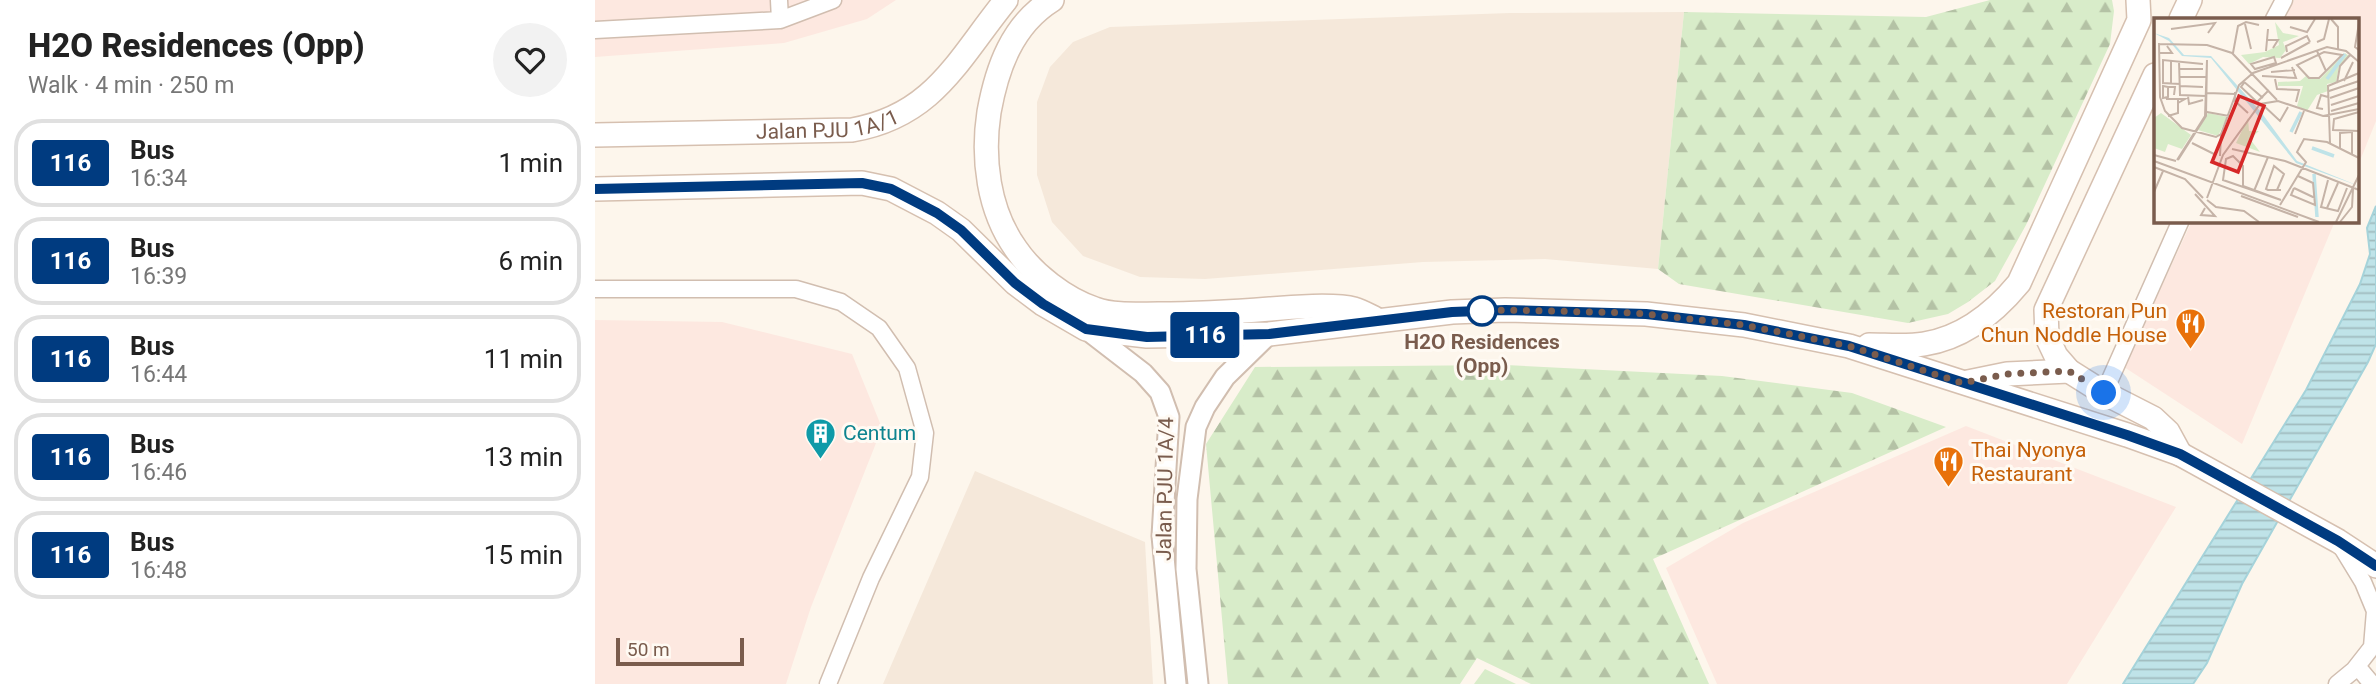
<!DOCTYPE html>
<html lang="en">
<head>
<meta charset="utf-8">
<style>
  :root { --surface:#fff; --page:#f2f2f2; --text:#222; --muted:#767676; --line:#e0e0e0 }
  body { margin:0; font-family:Roboto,sans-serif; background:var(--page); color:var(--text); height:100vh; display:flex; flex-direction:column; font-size:26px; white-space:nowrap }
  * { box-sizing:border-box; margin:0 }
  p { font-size:23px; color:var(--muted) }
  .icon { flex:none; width:38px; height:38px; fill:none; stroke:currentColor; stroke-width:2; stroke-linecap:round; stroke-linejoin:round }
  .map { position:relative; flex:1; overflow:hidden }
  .drawer { display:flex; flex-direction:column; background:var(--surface); width:595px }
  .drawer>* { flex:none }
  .badge { padding:0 14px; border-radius:5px; font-size:24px; line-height:46px }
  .scale { position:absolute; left:21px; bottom:18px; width:128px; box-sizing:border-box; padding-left:7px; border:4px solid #7a5c4d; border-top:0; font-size:19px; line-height:24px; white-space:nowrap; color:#7a5c4d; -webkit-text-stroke:5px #fffaf3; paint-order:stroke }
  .you { position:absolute; width:35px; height:35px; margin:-18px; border:5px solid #fff; border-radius:50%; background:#1a73e8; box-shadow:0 0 0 10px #1a73e833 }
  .map>.badge { position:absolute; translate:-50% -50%; box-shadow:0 0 0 4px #fff }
  .round { display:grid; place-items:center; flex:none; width:74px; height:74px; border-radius:37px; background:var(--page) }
  .overview { display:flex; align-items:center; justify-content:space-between; height:119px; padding:0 28px }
  h1 { font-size:33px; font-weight:800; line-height:52px }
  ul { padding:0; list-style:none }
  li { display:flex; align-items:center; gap:21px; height:88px; margin:0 14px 10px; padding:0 14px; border:4px solid var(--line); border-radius:28px }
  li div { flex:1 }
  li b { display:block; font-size:26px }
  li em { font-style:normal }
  li .badge { min-width:77px; font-weight:700; text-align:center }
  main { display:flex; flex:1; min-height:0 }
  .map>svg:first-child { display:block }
  .residential { fill:#f5e8da }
  .commercial { fill:#fde8e0 }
  .forest { fill:url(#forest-firs) }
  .park { fill:#d8ecc9 }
  .water { fill:url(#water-rules); stroke:#a5d3da; stroke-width:2 }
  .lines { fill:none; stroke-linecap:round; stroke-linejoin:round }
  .minor-casing { stroke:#d1beb0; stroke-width:19 }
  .tertiary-casing { stroke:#d1beb0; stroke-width:23 }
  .secondary-casing { stroke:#d6c0b0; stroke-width:26 }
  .minor { stroke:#fff; stroke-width:16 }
  .tertiary { stroke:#fff; stroke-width:19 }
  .secondary { stroke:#fff; stroke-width:23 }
  .line-casing { stroke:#fff; stroke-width:16 }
  .line { stroke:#003b80; stroke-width:10 }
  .walk { stroke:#7a5c4d; stroke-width:7; stroke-dasharray:0 12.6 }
  .stop-dot { fill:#fff; stroke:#003b80; stroke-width:3.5 }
  .labels { text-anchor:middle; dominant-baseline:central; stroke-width:6; stroke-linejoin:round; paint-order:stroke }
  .street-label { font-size:21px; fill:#7a5c4d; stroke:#fffaf3 }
  .food-label { font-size:21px; fill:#c56008; stroke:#fffaf3; text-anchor:end }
  .stop-label { font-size:21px; font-weight:bold; fill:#7a5c4d; stroke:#fffaf3 }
  .culture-label { font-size:21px; fill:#0d838f; stroke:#fffaf3; text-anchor:start }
  .inset-river { fill:none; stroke:#bfe3e8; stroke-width:3.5 }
  .inset-road { fill:none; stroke:#c5b3a7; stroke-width:2 }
  .view { fill:#d62828; fill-opacity:0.15; stroke:#d62828; stroke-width:3.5 }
  .inset-edge { fill:none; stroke:#7a5c4d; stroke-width:3.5 }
</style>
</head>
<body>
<main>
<section class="drawer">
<div class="overview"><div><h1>H2O Residences (Opp)</h1><p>Walk · 4 min · 250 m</p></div><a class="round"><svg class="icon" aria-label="heart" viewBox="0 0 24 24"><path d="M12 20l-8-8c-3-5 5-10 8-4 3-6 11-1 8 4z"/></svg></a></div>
<ul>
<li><span class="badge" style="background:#003b80;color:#fff">116</span><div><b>Bus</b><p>16:34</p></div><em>1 min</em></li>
<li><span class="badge" style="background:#003b80;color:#fff">116</span><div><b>Bus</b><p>16:39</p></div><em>6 min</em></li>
<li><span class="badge" style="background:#003b80;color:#fff">116</span><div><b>Bus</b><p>16:44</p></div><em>11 min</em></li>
<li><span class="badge" style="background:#003b80;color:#fff">116</span><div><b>Bus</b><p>16:46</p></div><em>13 min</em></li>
<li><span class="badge" style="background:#003b80;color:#fff">116</span><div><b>Bus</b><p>16:48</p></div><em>15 min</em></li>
</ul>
</section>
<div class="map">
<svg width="1781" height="684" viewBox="0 0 1781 684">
  <defs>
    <pattern id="forest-firs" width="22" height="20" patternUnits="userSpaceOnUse" patternTransform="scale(1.75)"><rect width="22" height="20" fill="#d8ecc9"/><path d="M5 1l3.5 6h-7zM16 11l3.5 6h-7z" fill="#b4c2a5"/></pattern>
    <pattern id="water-rules" width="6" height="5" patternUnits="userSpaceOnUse" patternTransform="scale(1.75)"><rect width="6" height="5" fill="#bfe3e8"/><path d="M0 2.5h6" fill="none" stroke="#a0bbbe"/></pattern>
  </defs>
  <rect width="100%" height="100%" fill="#fdf6ec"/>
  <!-- residential -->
  <path class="residential" d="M 1089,12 L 1063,269 L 950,259 L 828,262 L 610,279 L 545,277 L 488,256 L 457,222 L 442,175 L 442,102 L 455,67 L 478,42 L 515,27 L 915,13 Z
    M 380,471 L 550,542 L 558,684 L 288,684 Z"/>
  <!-- commercial -->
  <path class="commercial" d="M 0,0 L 301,0 L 272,19 L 189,43 L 0,57 Z
    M 1699,0 L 1781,0 L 1781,121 L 1762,168 L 1762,19 L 1690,19 Z
    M 1597,221 L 1740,221 L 1647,444 L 1529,367 Z
    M 0,320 L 127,322 L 257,354 L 287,428 L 216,607 L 191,684 L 0,684 Z
    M 1371,426 L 1581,507 L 1472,684 L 1122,684 L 1071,568 L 1148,523 Z"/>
  <!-- forest -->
  <path class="forest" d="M 1395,0 L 1517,0 L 1519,11 L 1515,44 L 1431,225 L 1400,281 L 1373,302 L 1353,314 L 1313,323 L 1084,284 L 1063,269 L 1089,12 L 1331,17 Z
    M 911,365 L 1127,376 L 1257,393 L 1351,427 L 1058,559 L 1114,684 L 936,684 L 882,658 L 865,684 L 633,684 L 611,444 L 660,367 Z"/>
  <!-- park -->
  <path class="park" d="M 890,669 L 921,684 L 879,684 Z"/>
  <!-- water -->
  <path class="water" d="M 1781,206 L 1781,344 L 1773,362 L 1647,584 L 1612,663 L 1598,684 L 1528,684 L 1711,390 L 1765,284 L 1775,254 L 1772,228 Z"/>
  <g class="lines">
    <defs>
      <path id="minor" d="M 184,0 L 185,20
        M 1679,19 L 1689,0
        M 0,30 L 185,20 L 238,0
        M 0,289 L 201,289 L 246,302 L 284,328 L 312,368 L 330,433 L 325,477 L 276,578 L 233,684
        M 1509,393 L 1586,220
        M 1746,546 L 1768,582 L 1780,611 L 1777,647
        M 1762,666 L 1777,684
        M 1742,684 L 1759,670 L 1777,647 L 1781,645"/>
      <path id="tertiary" d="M 491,329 L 548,373 L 565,392 L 574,417 L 567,536 L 581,684
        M 603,684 L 591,569 L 592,499 L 601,427 L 610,407 L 630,377 L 674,334"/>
      <g id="secondary">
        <path d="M 457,0 C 417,25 402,68 394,112 C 387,158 393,210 421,249 C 438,274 470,299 500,309 C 519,316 543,314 563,314 C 600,314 637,312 675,309 C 695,307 741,304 759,309 C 766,311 773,315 779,318"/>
        <path d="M 1586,19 L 1595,0"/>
        <path d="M 1560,75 L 1451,310 L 1452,337 L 1461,356 L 1474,371 L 1509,393 L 1558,418 L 1573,432 L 1585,454"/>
        <path id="s1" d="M 0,135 L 257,130 C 339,116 363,59 411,0"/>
        <path d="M 0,189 L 267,183 L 296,189 L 342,213 L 366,230 L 420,283 L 448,304 L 491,329 L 552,336 L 674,334 L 857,312 L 910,310 L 1051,314 L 1149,325 L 1254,346 L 1532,435 L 1585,454 L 1743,541 L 1781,566"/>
        <path d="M 1274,345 C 1292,345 1312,347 1329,344 C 1368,338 1400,312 1424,283 L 1544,20 L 1543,0"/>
        <path d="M 1373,382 L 1412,374 L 1474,371"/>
      </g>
    </defs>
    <!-- minor casing -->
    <use href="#minor" class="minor-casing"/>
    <!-- tertiary casing -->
    <use href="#tertiary" class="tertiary-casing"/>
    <!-- secondary casing -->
    <use href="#secondary" class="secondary-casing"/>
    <!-- minor -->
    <use href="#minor" class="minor"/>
    <!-- tertiary -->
    <use href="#tertiary" class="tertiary"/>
    <!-- secondary -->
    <use href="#secondary" class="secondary"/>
  </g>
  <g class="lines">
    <defs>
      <path id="line" d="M 0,189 L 267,183 L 296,189 L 342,213 L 366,230 L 420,283 L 448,304 L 491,329 L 552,337 L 674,334 L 857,312 L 910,310 L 1051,314 L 1149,325 L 1254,346 L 1532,435 L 1585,454 L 1743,541 L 1781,566"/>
    </defs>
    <!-- line casing -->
    <use href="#line" class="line-casing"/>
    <!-- line -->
    <use href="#line" class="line"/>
    <!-- walk -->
    <path class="walk" d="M 887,311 L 884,311 L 910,310 L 1041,313 L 1149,325 L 1254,346 L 1367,383 L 1412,374 L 1474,371 L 1509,393"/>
  </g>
  <!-- icons -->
  <defs>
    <symbol id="restaurant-pin" viewBox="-11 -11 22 30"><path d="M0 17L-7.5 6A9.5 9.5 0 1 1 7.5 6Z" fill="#e8710a" stroke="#fffaf3"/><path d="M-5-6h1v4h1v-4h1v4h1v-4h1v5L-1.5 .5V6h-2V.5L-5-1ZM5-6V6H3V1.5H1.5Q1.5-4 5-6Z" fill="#fff"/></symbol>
    <symbol id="building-pin" viewBox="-11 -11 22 30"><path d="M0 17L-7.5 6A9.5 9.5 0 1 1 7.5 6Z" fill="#0f9aa8" stroke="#fffaf3"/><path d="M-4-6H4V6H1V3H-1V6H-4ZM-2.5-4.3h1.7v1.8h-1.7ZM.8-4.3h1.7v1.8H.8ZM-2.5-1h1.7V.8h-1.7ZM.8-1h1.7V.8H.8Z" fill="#fff"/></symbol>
  </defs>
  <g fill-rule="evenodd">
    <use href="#restaurant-pin" x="1578" y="306" width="35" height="47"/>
    <use href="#building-pin" x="208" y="416" width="35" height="47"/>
    <use href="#restaurant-pin" x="1336" y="444" width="35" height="47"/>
  </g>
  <!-- markers -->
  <circle class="stop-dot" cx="887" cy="311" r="14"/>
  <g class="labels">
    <!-- street labels -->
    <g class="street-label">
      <text stroke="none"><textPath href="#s1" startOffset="233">Jalan PJU 1A/1</textPath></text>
      <text transform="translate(570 489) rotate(-89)">Jalan PJU 1A/4</text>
    </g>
    <!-- food labels -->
    <g class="food-label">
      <text x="1572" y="311">Restoran Pun<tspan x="1572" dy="24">Chun Noddle House</tspan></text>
      <text x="1376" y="450" text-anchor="start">Thai Nyonya<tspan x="1376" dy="24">Restaurant</tspan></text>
    </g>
    <!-- stop labels -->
    <g class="stop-label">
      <text x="887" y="342">H2O Residences<tspan x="887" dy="24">(Opp)</tspan></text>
    </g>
    <!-- culture labels -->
    <g class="culture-label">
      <text x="248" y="433">Centum</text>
    </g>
  </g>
  <!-- overview -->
  <g transform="translate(1559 18)">
    <rect width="205" height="205" fill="#fdf6ec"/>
    <path d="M 7,95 L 37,117 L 28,131 L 14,126 L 11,134 L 0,130 L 0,100 Z" fill="#d8ecc9"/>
    <path d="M 54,95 L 73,99 L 64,118 L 44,112 ZM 94,100 L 95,113 L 105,113 L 96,121 L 106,134 L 82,125 Z" fill="#d8ecc9"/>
    <path d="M 121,4 L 129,15 L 145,18 L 129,24 L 132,32 L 126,40 L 109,39 L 95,46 L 87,37 L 111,34 L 125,27 ZM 191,35 L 195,38 L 185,48 L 182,64 L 173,66 L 174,73 L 163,77 L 153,93 L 143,88 L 149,68 L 124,68 L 124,64 L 146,63 L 152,58 L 166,61 Z" fill="#d8ecc9"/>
    <path d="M 0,15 L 15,20 L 30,37 L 57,38 L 107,94 L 143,143 L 205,168 L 142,145 L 57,40 L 28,38 L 15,23 Z" fill="#bfe3e8"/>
    <path class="inset-river" d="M 173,61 L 191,36M 137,114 L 147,94M 158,130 L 180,138M 160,156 L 163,199"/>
    <path class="inset-road" d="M 177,1 L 184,9 L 184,31M 205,5 L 201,29 L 205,32M 91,6 L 97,31M 136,9 L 153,14 L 161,1M 17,11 L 61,5 L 54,15M 112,22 L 124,22 L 119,30M 163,24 L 170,21 L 175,1M 5,25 L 6,79 L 11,93 L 28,110 L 62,119 L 67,116 L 85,67 L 99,55 L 173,29 L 192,33 L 205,44M 5,26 L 53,27 L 78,35 L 123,82M 112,33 L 114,11M 163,33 L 172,53M 133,34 L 132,28 L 153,18 L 156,24M 170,34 L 188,37 L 165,60 L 155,60 L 143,47 ZM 5,35 L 18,35 L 13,28M 79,35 L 84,8 L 92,4 L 105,7M 120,39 L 122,45 L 101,51 L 97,46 ZM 127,40 L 156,24M 25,43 L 26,77 L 52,78M 26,51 L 49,51M 117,54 L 141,52M 108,58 L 142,60 L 138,49M 26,59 L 52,59M 121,61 L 123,71 L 145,72 L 142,84M 89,63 L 109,80M 190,63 L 199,44M 90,65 L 87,69 L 103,84 L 115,72M 183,65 L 186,48 L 196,37M 17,66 L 17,42M 26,66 L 9,65 L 9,42 L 49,46M 26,68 L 49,69M 14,69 L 14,79 L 9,80 L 9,68 L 14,69 L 21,69 L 20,77M 175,73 L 205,63M 81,74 L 81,83 L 94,95M 53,75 L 81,76M 34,78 L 35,86 L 49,82M 176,80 L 205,70M 12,81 L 31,81 L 24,85M 109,87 L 126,103 L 134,89M 177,87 L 205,78M 169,91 L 163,90 L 167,77 L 174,79M 177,93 L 205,85M 53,94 L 75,98M 205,94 L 180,101 L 179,112 L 205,113M 14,98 L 24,95 L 24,82M 141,116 L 150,93M 38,125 L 62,137M 176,125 L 174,68 L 205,55M 186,130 L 186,115 L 198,114 L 198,137M 78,131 L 131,143 L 205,172M 0,137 L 22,143M 66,138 L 67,117M 23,142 L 51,98 L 53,42 L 52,98 L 24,142M 0,143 L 165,204M 0,149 L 31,161 L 49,180M 174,162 L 167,189 L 184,193 L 193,170M 140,170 L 137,177 L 161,187 L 159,165 L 144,158M 140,170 L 161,180M 123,172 L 130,156 L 120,148 L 112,171 L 114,172 L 127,172M 100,173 L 114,139M 0,174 L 9,153M 41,176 L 61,198 L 47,197 L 51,190M 87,178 L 144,199M 53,180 L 69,137 L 106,86 L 124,83 L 169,98 L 205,91M 53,182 L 62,189 L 90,193 L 105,204M 127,182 L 69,162 L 72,141 L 79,138 L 89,148 L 89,168 L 127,182M 126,187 L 152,144 L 143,134 L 150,121 L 173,124 L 205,140M 173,190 L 184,165M 182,204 L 205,157M 186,204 L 198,189 L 199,171"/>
    <path class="view" d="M 85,78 L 110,88 L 84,154 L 58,144 Z"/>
    <rect width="205" height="205" class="inset-edge"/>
  </g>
</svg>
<div class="scale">50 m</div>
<div class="you" style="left:1509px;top:393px"></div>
<b class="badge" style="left:610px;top:335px;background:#003b80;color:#fff">116</b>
</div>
</main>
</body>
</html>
